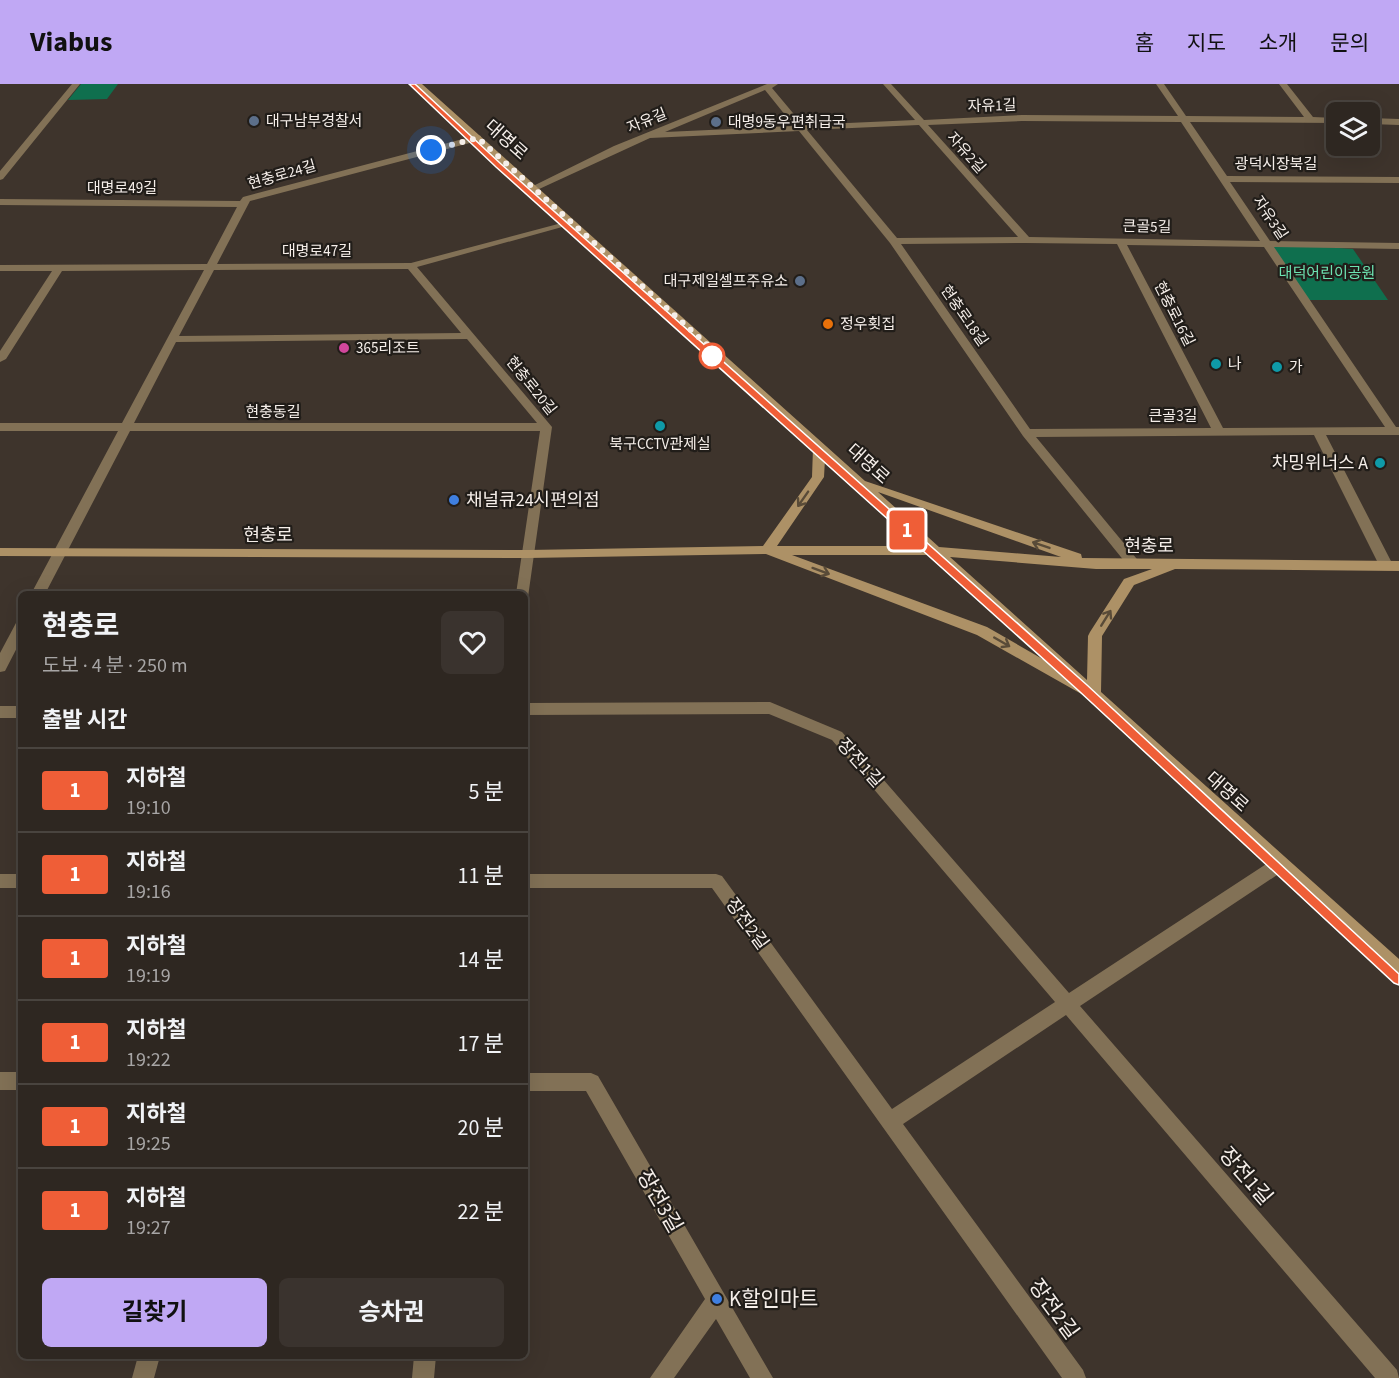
<!DOCTYPE html>
<html lang="ko">
<head>
<meta charset="utf-8">
<style>
  :root { --surface:#2e2721; --page:#3a332e; --text:#f1f3f6; --muted:#a7a5a5; --line:#49443f; --accent:#c0a8f4 }
  body { margin:0; font-family:"Source Sans 3","Noto Sans KR",sans-serif; background:var(--page); color:var(--text); height:100vh; display:flex; flex-direction:column; font-size:22px; white-space:nowrap }
  * { box-sizing:border-box; margin:0 }
  p { font-size:20px; color:var(--muted) }
  .icon { flex:none; width:33px; height:33px; fill:none; stroke:currentColor; stroke-width:2; stroke-linecap:round; stroke-linejoin:round }
  .map { position:relative; flex:1; overflow:hidden }
  .drawer { position:absolute; left:18px; top:507px; width:510px; height:768px; display:flex; flex-direction:column; background:var(--surface); border-radius:9px; box-shadow:0 6px 24px #0002,0 0 0 2px var(--line) }
  .drawer>* { flex:none }
  .badge { padding:0 12px; border-radius:4px; font-size:21px; line-height:39px }
  .tools { position:absolute; left:1326px; top:18px; display:grid; gap:12px }
  .tools a { display:grid; place-items:center; width:54px; height:54px; border-radius:9px; background:var(--surface); box-shadow:0 6px 24px #0002,0 0 0 2px var(--line); font-size:30px }
  .you { position:absolute; width:30px; height:30px; margin:-15px; border:4px solid #fff; border-radius:50%; background:#1a73e8; box-shadow:0 0 0 9px #1a73e833 }
  .map>.badge { position:absolute; translate:-50% -50%; box-shadow:0 0 0 3px #fff }
  h2 { padding:0 24px; font-size:22px; line-height:54px }
  .round { display:grid; place-items:center; flex:none; width:63px; height:63px; border-radius:9px; background:var(--page) }
  .headline { display:flex; align-items:center; justify-content:space-between; height:102px; padding:0 24px }
  h1 { font-size:28px; font-weight:700; line-height:45px }
  .action { display:flex; gap:12px; margin-top:auto; padding:12px 24px }
  .action a { flex:1; height:69px; border-radius:9px; background:var(--accent); color:#111; font-size:24px; font-weight:700; line-height:69px; text-align:center }
  .action a+a { background:var(--page); color:var(--text) }
  ul { padding:0; list-style:none }
  li { display:flex; align-items:center; gap:18px; height:84px; padding:0 24px; border-top:2px solid var(--line) }
  li div { flex:1 }
  li b { display:block; font-size:22px }
  li em { font-style:normal }
  li .badge { min-width:66px; font-weight:700; text-align:center }
  header { display:flex; align-items:center; gap:36px; box-sizing:border-box; height:84px; padding:0 30px; background:var(--accent); color:#111 }
  header strong { font-size:28px }
  nav { display:flex; gap:33px; margin-inline-start:auto; font-size:21px }
  .map>svg:first-child { display:block }
  .green { fill:#0f6f4e }
  .lines { fill:none; stroke-linecap:round; stroke-linejoin:round }
  .street { fill:#827156; fill-rule:evenodd }
  .secondary { fill:#ad9166; fill-rule:evenodd }
  .oneway { stroke:#594b38 }
  .line { fill:#ef5e37; stroke:#fff; stroke-width:1.5 }
  .walk { stroke:#f5eee9; stroke-width:6; stroke-dasharray:0 10.8 }
  .service-dot { fill:#5c6f8a; stroke:#211d19; stroke-width:2 }
  .food-dot { fill:#e8710a; stroke:#211d19; stroke-width:2 }
  .hotel-dot { fill:#d1479c; stroke:#211d19; stroke-width:2 }
  .stop-dot { fill:#fff; stroke:#ef5e37; stroke-width:3 }
  .culture-dot { fill:#0f9aa8; stroke:#211d19; stroke-width:2 }
  .shop-dot { fill:#3f7fe0; stroke:#211d19; stroke-width:2 }
  .labels { text-anchor:middle; dominant-baseline:central; stroke-width:4.5; stroke-linejoin:round; paint-order:stroke }
  .far-street-label { font-size:15px; fill:#f5eee9; stroke:#211d19 }
  .far-poi-label { font-size:15px; fill:#f5eee9; stroke:#211d19; text-anchor:start }
  .far-park-label { font-size:15px; fill:#6de3b1; stroke:#211d19 }
  .street-label { font-size:18px; fill:#f5eee9; stroke:#211d19 }
  .poi-label { font-size:18px; fill:#f5eee9; stroke:#211d19; text-anchor:end }
  .near-street-label { font-size:21px; fill:#f5eee9; stroke:#211d19 }
  .near-poi-label { font-size:21px; fill:#f5eee9; stroke:#211d19; text-anchor:start }
</style>
</head>
<body>
<header>
<strong>Viabus</strong>
<nav><a>홈</a><a>지도</a><a>소개</a><a>문의</a></nav>
</header>
<div class="map">
<svg width="1399" height="1294" viewBox="0 0 1399 1294">
  <rect width="100%" height="100%" fill="#3e342c"/>
  <!-- green -->
  <path class="green" d="M 81,0 L 118,0 L 107,15 L 68,16 Z
    M 1269,159 L 1353,165 L 1388,216 L 1307,216 Z"/>
  <g class="lines">
    <!-- street -->
    <path class="street" d="M 72,0 L 80,0 L 3,95 L 0,96 L 0,87 Z
      M 767,0 L 778,0 L 772,4 L 803,41 L 915,36 L 883,0 L 891,0 L 924,36 L 1022,31 L 1178,32 L 1156,0 L 1164,0 L 1186,32 L 1304,33 L 1279,0 L 1287,0 L 1313,33 L 1336,34 L 1336,39 L 1190,38 L 1227,92 L 1399,93 L 1399,99 L 1230,98 L 1270,157 L 1399,159 L 1399,165 L 1274,163 L 1396,343 L 1399,343 L 1399,351 L 1326,351 L 1393,481 L 1391,484 L 1381,484 L 1379,481 L 1314,351 L 1036,353 L 1141,480 L 1134,485 L 1129,483 L 1023,352 L 890,159 L 799,47 L 650,54 L 537,106 L 529,104 L 614,62 ZM 765,6 L 794,42 L 665,48 ZM 1022,37 L 1181,38 L 1260,157 L 1029,153 L 928,41 ZM 919,41 L 1018,153 L 897,154 L 807,46 ZM 1026,159 L 1117,160 L 1211,344 L 1030,345 L 901,160 ZM 1127,161 L 1264,163 L 1385,343 L 1223,344 Z
      M 1370,34 L 1399,35 L 1399,41 L 1370,40 Z
      M 478,51 L 481,52 L 481,56 L 250,117 L 217,180 L 411,179 L 573,136 L 573,140 L 417,183 L 552,343 L 528,513 L 525,514 L 525,510 L 516,510 L 540,347 L 130,347 L 45,510 L 31,510 L 118,347 L 0,347 L 0,339 L 122,339 L 204,186 L 62,187 L 6,275 L 0,278 L 0,267 L 52,187 L 0,187 L 0,181 L 207,180 L 237,123 L 0,121 L 0,115 L 240,117 L 243,113 ZM 408,185 L 461,249 L 179,252 L 214,186 ZM 467,255 L 537,339 L 134,339 L 176,258 Z
      M 21,538 L 21,556 L 5,587 L 0,588 L 0,569 L 16,539 Z
      M 770,618 L 842,648 L 1069,909 L 1274,775 L 1280,773 L 1286,775 L 1288,780 L 1286,785 L 1080,922 L 1397,1286 L 1399,1294 L 1375,1294 L 1066,931 L 903,1040 L 1083,1286 L 1086,1294 L 1062,1294 L 712,804 L 525,804 L 525,790 L 716,790 L 722,792 L 892,1025 L 1055,918 L 832,656 L 769,630 L 525,631 L 525,619 Z
      M 0,622 L 21,622 L 21,634 L 0,634 Z
      M 0,790 L 21,790 L 21,804 L 0,804 Z
      M 0,988 L 21,988 L 21,1006 L 0,1006 Z
      M 525,989 L 591,989 L 598,992 L 773,1294 L 750,1294 L 716,1235 L 674,1294 L 650,1294 L 705,1215 L 586,1007 L 525,1007 Z
      M 138,1272 L 160,1272 L 154,1294 L 132,1294 Z
      M 414,1272 L 436,1272 L 434,1294 L 412,1294 Z"/>
    <!-- secondary -->
    <path class="secondary" d="M 413,0 L 422,0 L 865,397 L 1081,470 L 1082,474 L 1399,477 L 1399,487 L 1175,485 L 1134,501 L 1102,552 L 1101,608 L 1399,875 L 1399,894 L 1393,892 L 1085,612 L 977,551 L 766,470 L 528,474 L 0,472 L 0,464 L 528,466 L 763,462 L 812,393 L 813,364 ZM 825,375 L 921,462 L 777,462 L 824,393 ZM 878,408 L 1061,473 L 939,463 ZM 792,471 L 931,471 L 1046,577 L 987,543 ZM 950,473 L 1096,485 L 1152,485 L 1124,495 L 1090,548 L 1088,552 L 1087,596 Z"/>
  </g>
  <!-- one-way arrows -->
  <defs><path id="oneway-shaft" d="M-6 0H5M1.5-3L5.5 0L1.5 3" fill="none" stroke-width="1.6" stroke-linecap="round" stroke-linejoin="round" transform="scale(1.5)"/></defs>
  <g class="oneway">
    <use href="#oneway-shaft" transform="translate(803 415) rotate(125)"/>
    <use href="#oneway-shaft" transform="translate(1041 461) rotate(-161)"/>
    <use href="#oneway-shaft" transform="translate(821 487) rotate(20)"/>
    <use href="#oneway-shaft" transform="translate(1106 534) rotate(-58)"/>
    <use href="#oneway-shaft" transform="translate(1002 558) rotate(30)"/>
  </g>
  <!-- line -->
  <path class="line" d="M 409,0 L 415,0 L 501,80 L 1087,601 L 1399,890 L 1399,901 L 1394,899 L 1079,607 L 496,83 Z"/>
  <g class="lines">
    <!-- walk -->
    <path class="walk" d="M 431,66 L 478,54 L 712,265 L 712,272"/>
  </g>
  <!-- markers -->
  <g class="service-dot">
    <circle cx="254" cy="37" r="6"/>
    <circle cx="716" cy="38" r="6"/>
    <circle cx="800" cy="197" r="6"/>
  </g>
  <circle class="food-dot" cx="828" cy="240" r="6"/>
  <circle class="hotel-dot" cx="344" cy="264" r="6"/>
  <circle class="stop-dot" cx="712" cy="272" r="12"/>
  <g class="culture-dot">
    <circle cx="1216" cy="280" r="6"/>
    <circle cx="1277" cy="283" r="6"/>
    <circle cx="660" cy="342" r="6"/>
    <circle cx="1380" cy="379" r="6"/>
  </g>
  <g class="shop-dot">
    <circle cx="454" cy="416" r="6"/>
    <circle cx="717" cy="1215" r="6"/>
  </g>
  <g class="labels">
    <!-- far-street labels -->
    <g class="far-street-label">
      <text transform="translate(992 22) rotate(-2)">자유1길</text>
      <text transform="translate(647 37) rotate(-22)">자유길</text>
      <text transform="translate(966 69) rotate(48)">자유2길</text>
      <text x="1276" y="80">광덕시장북길</text>
      <text transform="translate(282 91) rotate(-16)">현충로24길</text>
      <text x="122" y="104">대명로49길</text>
      <text transform="translate(1270 134) rotate(56)">자유3길</text>
      <text transform="translate(1147 143) rotate(1)">큰골5길</text>
      <text x="317" y="167">대명로47길</text>
      <text transform="translate(1174 230) rotate(63)">현충로16길</text>
      <text transform="translate(964 232) rotate(55)">현충로18길</text>
      <text transform="translate(531 302) rotate(51)">현충로20길</text>
      <text x="273" y="328">현충동길</text>
      <text x="1173" y="332">큰골3길</text>
    </g>
    <!-- far-poi labels -->
    <g class="far-poi-label">
      <text x="266" y="37">대구남부경찰서</text>
      <text x="728" y="38">대명9동우편취급국</text>
      <text x="788" y="197" text-anchor="end">대구제일셀프주유소</text>
      <text x="840" y="240">정우횟집</text>
      <text x="356" y="264">365리조트</text>
      <text x="1228" y="280">나</text>
      <text x="1289" y="283">가</text>
      <text x="660" y="360" text-anchor="middle">북구CCTV관제실</text>
    </g>
    <!-- far-park labels -->
    <g class="far-park-label">
      <text x="1327" y="189">대덕어린이공원</text>
    </g>
    <!-- street labels -->
    <g class="street-label">
      <text transform="translate(506 56) rotate(42)">대명로</text>
      <text transform="translate(868 380) rotate(42)">대명로</text>
      <text x="268" y="451">현충로</text>
      <text x="1149" y="462">현충로</text>
      <text transform="translate(860 679) rotate(48)">장전1길</text>
      <text transform="translate(1227 708) rotate(42)">대명로</text>
      <text transform="translate(747 840) rotate(54)">장전2길</text>
    </g>
    <!-- poi labels -->
    <g class="poi-label">
      <text x="1368" y="379">차밍위너스 A</text>
      <text x="466" y="416" text-anchor="start">채널큐24시편의점</text>
    </g>
    <!-- near-street labels -->
    <g class="near-street-label">
      <text transform="translate(1246 1092) rotate(49)">장전1길</text>
      <text transform="translate(660 1117) rotate(60)">장전3길</text>
      <text transform="translate(1054 1225) rotate(54)">장전2길</text>
    </g>
    <!-- near-poi labels -->
    <g class="near-poi-label">
      <text x="729" y="1215">K할인마트</text>
    </g>
  </g>
</svg>
<div class="tools">
<a><svg class="icon" aria-label="layers" viewBox="0 0 24 24"><path d="M12 4l9 5-9 5-9-5zM3 14l9 5 9-5"/></svg></a>
</div>
<div class="you" style="left:431px;top:66px"></div>
<b class="badge" style="left:907px;top:446px;background:#ef5e37;color:#fff">1</b>
<section class="drawer">
<div class="headline"><div><h1>현충로</h1><p>도보 · 4 분 · 250 m</p></div><a class="round"><svg class="icon" aria-label="heart" viewBox="0 0 24 24"><path d="M12 20l-8-8c-3-5 5-10 8-4 3-6 11-1 8 4z"/></svg></a></div>
<h2>출발 시간</h2>
<ul>
<li><span class="badge" style="background:#ef5e37;color:#fff">1</span><div><b>지하철</b><p>19:10</p></div><em>5 분</em></li>
<li><span class="badge" style="background:#ef5e37;color:#fff">1</span><div><b>지하철</b><p>19:16</p></div><em>11 분</em></li>
<li><span class="badge" style="background:#ef5e37;color:#fff">1</span><div><b>지하철</b><p>19:19</p></div><em>14 분</em></li>
<li><span class="badge" style="background:#ef5e37;color:#fff">1</span><div><b>지하철</b><p>19:22</p></div><em>17 분</em></li>
<li><span class="badge" style="background:#ef5e37;color:#fff">1</span><div><b>지하철</b><p>19:25</p></div><em>20 분</em></li>
<li><span class="badge" style="background:#ef5e37;color:#fff">1</span><div><b>지하철</b><p>19:27</p></div><em>22 분</em></li>
</ul>
<div class="action"><a>길찾기</a><a>승차권</a></div>
</section>
</div>
</body>
</html>
